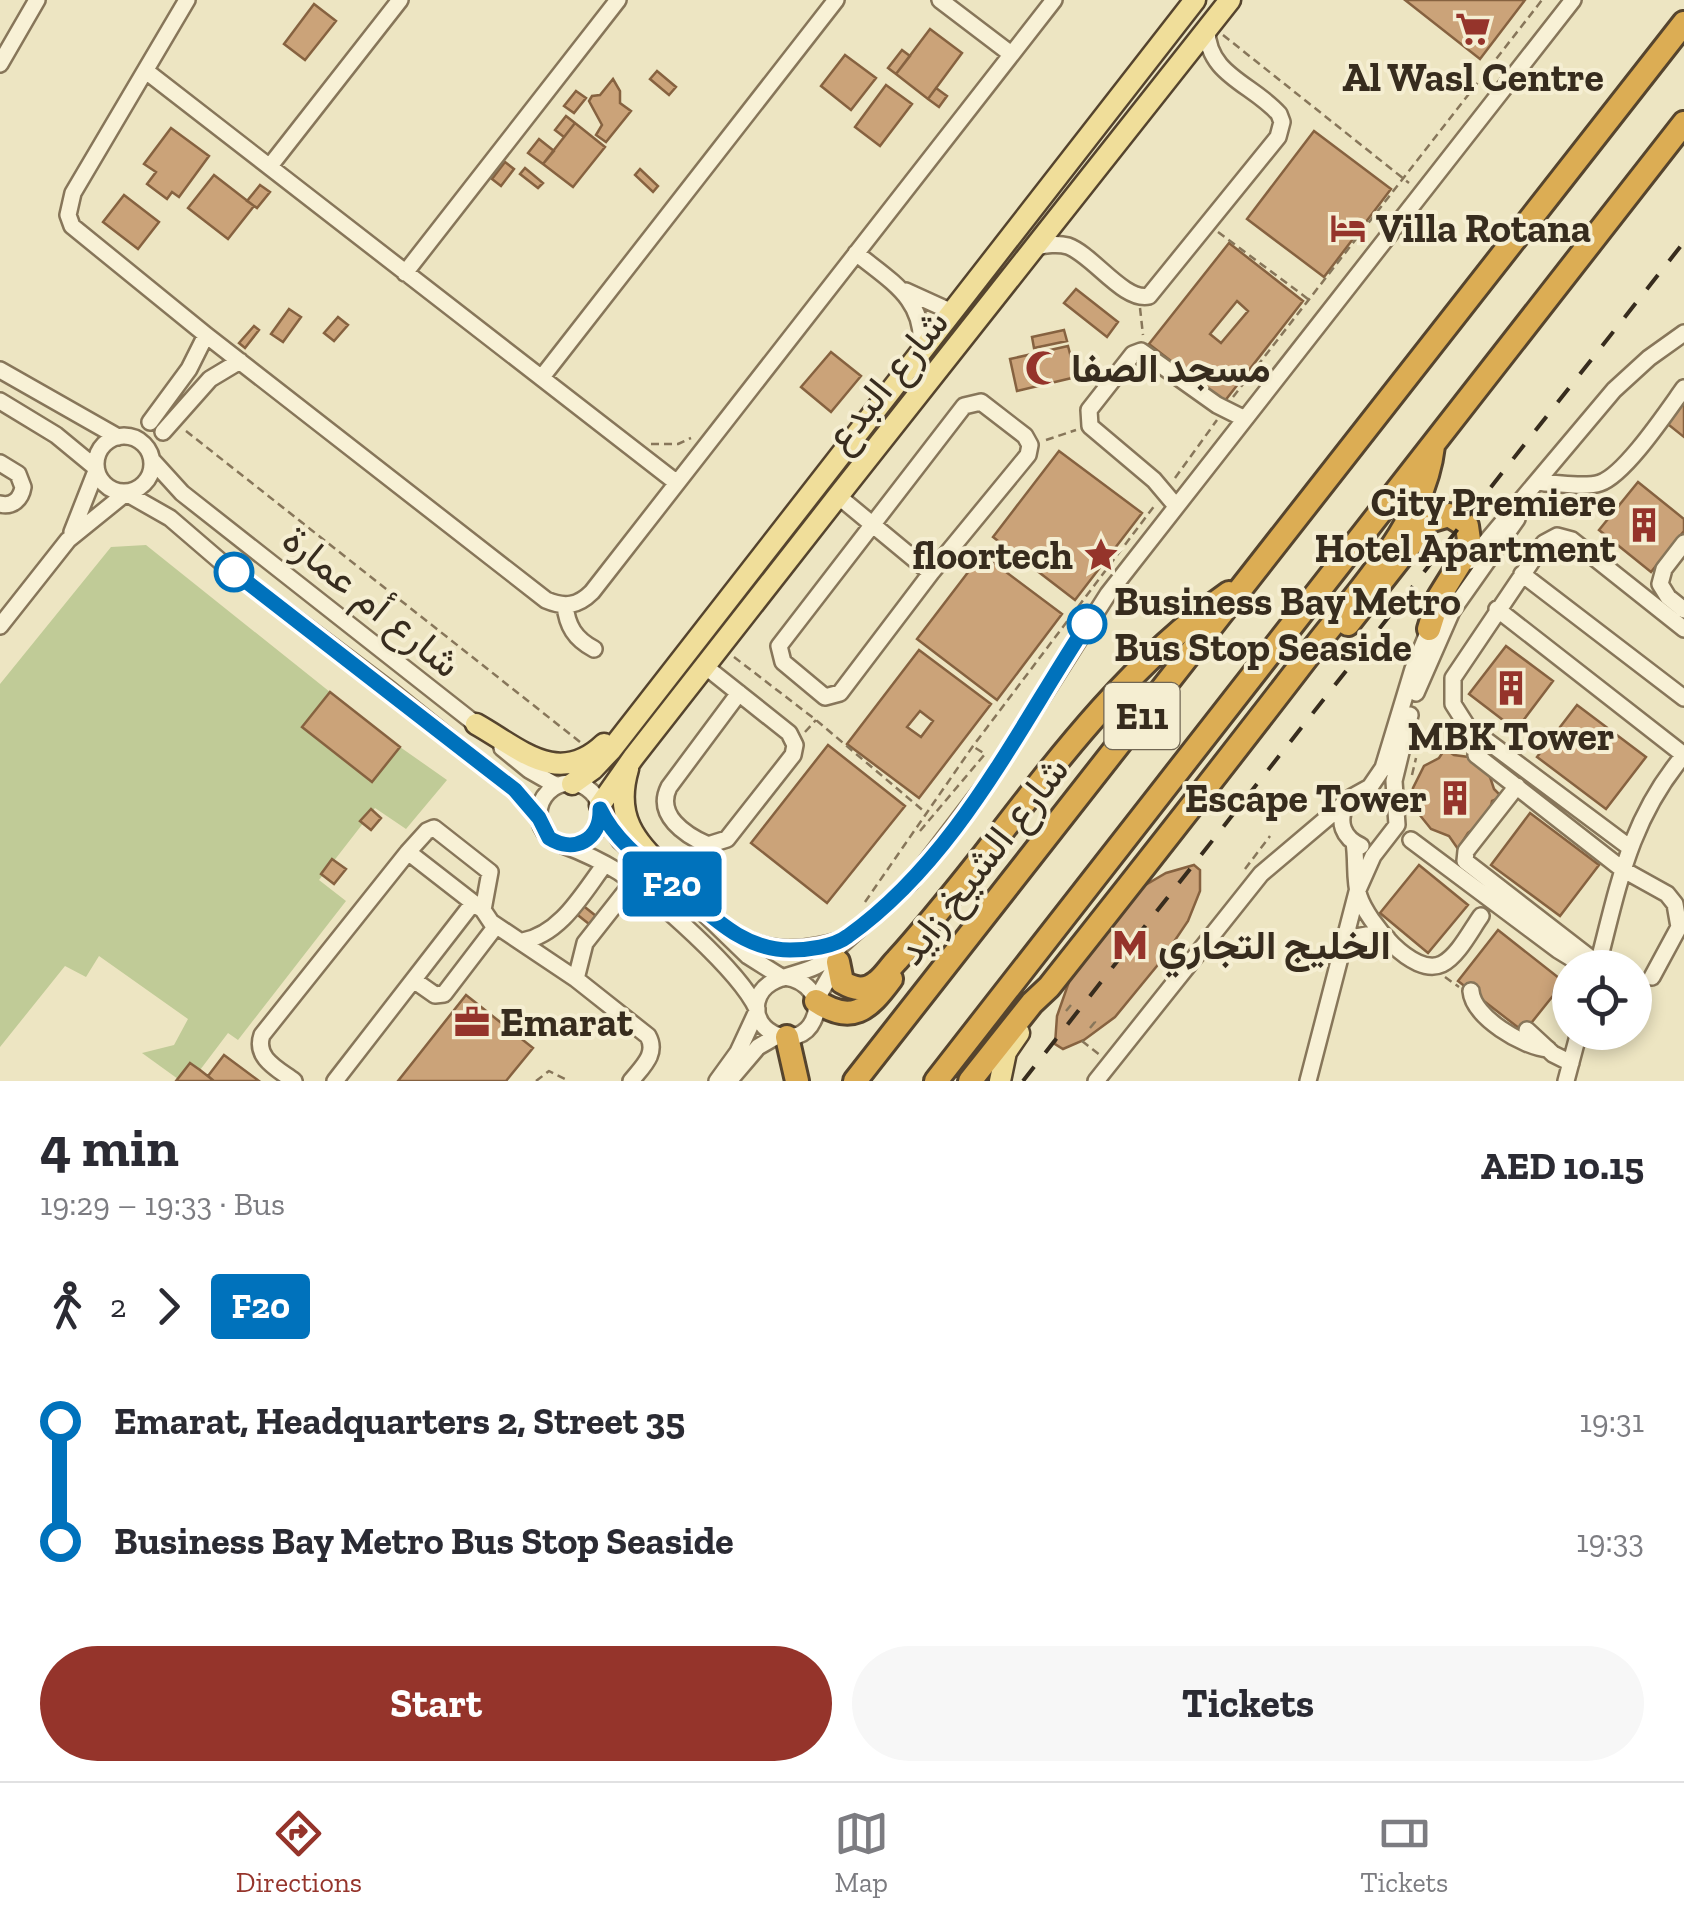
<!DOCTYPE html>
<html lang="en">
<head>
<meta charset="utf-8">
<style>
  :root { --surface:#fff; --page:#f7f7f7; --text:#2b2b33; --muted:#7c7c81; --line:#e1e1e2; --accent:#95342b }
  body { margin:0; font-family:"Zilla Slab",Vazirmatn,serif; background:var(--page); color:var(--text); height:100vh; display:flex; flex-direction:column; font-size:38px; white-space:nowrap }
  * { box-sizing:border-box; margin:0 }
  p { font-size:32px; color:var(--muted) }
  .icon { flex:none; width:55px; height:55px; fill:none; stroke:currentColor; stroke-width:2; stroke-linecap:round; stroke-linejoin:round }
  .map { position:relative; height:1081px; overflow:hidden }
  .side { display:flex; flex-direction:column; background:var(--surface); flex:1 }
  .side>* { flex:none }
  .badge { padding:0 20px; border-radius:8px; font-size:35px; line-height:65px }
  .buttons { position:absolute; left:1552px; top:950px; display:grid; gap:20px }
  .buttons a { display:grid; place-items:center; width:100px; height:100px; border-radius:50%; background:var(--surface); box-shadow:0 5px 15px #0003; font-size:50px }
  .map>.badge { position:absolute; translate:-50% -50%; box-shadow:0 0 0 5px #fff }
  .legs { display:flex; align-items:center; gap:15px; height:110px; padding:0 40px; font-size:32px }
  .legs p { margin-inline-start:auto }
  .headline { display:flex; align-items:center; justify-content:space-between; height:170px; padding:0 40px }
  h1 { font-size:55px; font-weight:700; line-height:75px }
  .button { display:flex; gap:20px; margin-top:auto; padding:20px 40px }
  .button a { flex:1; height:115px; border-radius:60px; background:var(--accent); color:#fff; font-size:40px; font-weight:700; line-height:115px; text-align:center }
  .button a+a { background:var(--page); color:var(--text) }
  ul { padding:0 40px; list-style:none }
  li { display:flex; align-items:center; gap:35px; height:120px; font-size:38px }
  li i { display:grid; place-items:center; width:15px; height:100%; margin:0 12px; background:currentColor }
  li i::after { content:''; width:25px; height:25px; margin:-12px; border:8px solid; border-radius:50%; background:var(--surface) }
  li p { margin-inline-start:auto }
  li:first-child i { background:linear-gradient(#0000 50%,currentColor 0) }
  li:last-child i { background:linear-gradient(currentColor 50%,#0000 0) }
  .dock { display:flex; justify-content:space-around; align-items:center; height:140px; border-top:2px solid var(--line); background:var(--surface); font-size:28px; color:var(--muted) }
  .dock a { display:grid; justify-items:center; gap:5px }
  .dock .current { color:var(--accent) }
  .map>svg:first-child { display:block }
  .green { fill:#c0cb97 }
  .building { fill:#cba379; stroke:#866240; stroke-width:2.5; fill-rule:evenodd }
  .lines { fill:none; stroke-linecap:round; stroke-linejoin:round }
  .minor-casing { stroke:#87765a; stroke-width:20 }
  .major-casing { stroke:#55442e; stroke-width:25 }
  .highway-casing { stroke:#55442e; stroke-width:28 }
  .path { stroke:#87765a; stroke-width:2.5; stroke-dasharray:8 5; stroke-linecap:butt }
  .minor { stroke:#f8f1d6; stroke-width:15 }
  .major { stroke:#f0de9a; stroke-width:20 }
  .highway { stroke:#dcad54; stroke-width:22 }
  .rail { stroke:#372c1e; stroke-width:4; stroke-dasharray:18 18; stroke-linecap:butt }
  .line-1-casing { stroke:#fff; stroke-width:22 }
  .line-1 { stroke:#0072bc; stroke-width:15 }
  .stop-1-dot { fill:#fff; stroke:#0072bc; stroke-width:5 }
  .labels { text-anchor:middle; dominant-baseline:central; stroke-width:8; stroke-linejoin:round; paint-order:stroke }
  .shield { fill:#f5eed2; stroke:#706654; stroke-width:2.5 }
  .shield-label { font-size:38px; font-weight:bold; fill:#372c1e }
  .poi-label { font-size:40px; font-weight:bold; fill:#372c1e; stroke:#f5eed2; text-anchor:start }
  .street-label { font-size:40px; fill:#372c1e; stroke:#f5eed2 }
  .stop-label { font-size:40px; font-weight:bold; fill:#372c1e; stroke:#f5eed2; text-anchor:start }
</style>
</head>
<body>
<div class="map">
<svg width="1684" height="1081" viewBox="0 0 1684 1081">
  <rect width="100%" height="100%" fill="#ede5c2"/>
  <!-- green -->
  <path class="green" d="M 146,545 L 330,692 L 302,727 L 372,781 L 400,747 L 447,780 L 406,829 L 375,808 L 319,880 L 346,901 L 238,1040 L 228,1033 L 200,1070 L 190,1063 L 178,1079 L 142,1053 L 174,1045 L 188,1019 L 99,956 L 86,977 L 65,966 L 0,1047 L 0,684 L 111,547 Z"/>
  <!-- building -->
  <path class="building" d="M 1405,0 L 1525,0 L 1480,59 Z
    M 314,4 L 336,21 L 305,60 L 284,44 Z
    M 930,29 L 962,53 L 928,99 L 896,74 Z
    M 902,50 L 910,56 L 896,74 L 888,68 Z
    M 845,55 L 876,78 L 851,110 L 821,86 Z
    M 657,71 L 676,87 L 669,95 L 650,79 Z
    M 613,79 L 620,91 L 620,103 L 631,111 L 606,142 L 596,135 L 602,125 L 589,101 L 592,96 L 600,95 Z
    M 886,85 L 912,104 L 880,146 L 855,127 Z
    M 936,88 L 947,96 L 939,107 L 928,99 Z
    M 576,91 L 586,98 L 574,113 L 564,106 Z
    M 566,116 L 575,123 L 564,137 L 555,130 Z
    M 575,123 L 605,147 L 573,187 L 543,164 Z
    M 171,128 L 209,156 L 179,197 L 172,192 L 167,199 L 147,184 L 156,172 L 144,164 Z
    M 1314,131 L 1391,189 L 1324,277 L 1247,219 Z
    M 539,139 L 554,151 L 543,164 L 528,153 Z
    M 505,162 L 514,169 L 501,186 L 492,179 Z
    M 525,168 L 543,183 L 538,188 L 520,174 Z
    M 640,169 L 658,186 L 653,192 L 635,175 Z
    M 214,175 L 254,206 L 228,239 L 188,208 Z
    M 260,185 L 270,192 L 257,208 L 247,201 Z
    M 124,195 L 159,222 L 138,249 L 103,222 Z
    M 1229,243 L 1303,301 L 1224,402 L 1149,344 ZM 1237,301 L 1248,311 L 1221,343 L 1210,334 Z
    M 1076,289 L 1118,322 L 1107,337 L 1064,303 Z
    M 289,309 L 301,317 L 283,342 L 271,334 Z
    M 338,317 L 348,325 L 334,341 L 324,333 Z
    M 254,326 L 259,330 L 245,348 L 239,343 Z
    M 1064,330 L 1067,341 L 1034,348 L 1032,337 Z
    M 1068,346 L 1076,377 L 1017,391 L 1010,359 Z
    M 831,352 L 861,376 L 831,412 L 801,387 Z
    M 1684,395 L 1684,437 L 1664,421 Z
    M 1059,451 L 1142,513 L 1075,600 L 993,537 Z
    M 1638,482 L 1684,519 L 1684,531 L 1651,572 L 1599,530 Z
    M 982,554 L 1062,614 L 997,700 L 917,639 Z
    M 1506,646 L 1553,681 L 1516,730 L 1469,694 Z
    M 919,650 L 991,704 L 919,798 L 847,744 ZM 920,711 L 933,721 L 921,737 L 907,727 Z
    M 330,692 L 400,747 L 372,782 L 302,727 Z
    M 1577,705 L 1646,757 L 1606,809 L 1537,757 Z
    M 828,745 L 905,806 L 827,903 L 751,843 Z
    M 1445,749 L 1454,755 L 1476,758 L 1488,771 L 1494,789 L 1502,797 L 1492,801 L 1488,819 L 1468,833 L 1458,849 L 1449,836 L 1431,829 L 1419,814 L 1403,810 L 1411,799 L 1413,788 L 1424,766 L 1439,758 Z
    M 371,809 L 381,818 L 371,830 L 360,821 Z
    M 1530,813 L 1599,865 L 1560,916 L 1491,865 Z
    M 332,859 L 346,869 L 334,884 L 321,874 Z
    M 1194,865 L 1200,870 L 1200,891 L 1188,921 L 1161,961 L 1115,1017 L 1084,1040 L 1063,1049 L 1055,1044 L 1057,1016 L 1071,976 L 1109,924 L 1142,887 L 1166,873 Z
    M 1419,865 L 1468,905 L 1428,953 L 1380,913 Z
    M 581,904 L 596,916 L 589,924 L 574,912 Z
    M 1498,930 L 1564,982 L 1524,1032 L 1458,981 Z
    M 466,995 L 533,1048 L 506,1081 L 398,1081 Z
    M 224,1055 L 259,1081 L 214,1081 L 208,1076 Z
    M 190,1063 L 200,1070 L 214,1081 L 176,1081 Z"/>
  <g class="lines">
    <defs>
      <path id="minor" d="M 187,0 L 73,193 L 68,215 L 72,226 L 206,335 L 546,600 C 565,608 578,606 592,592 L 1054,0
        M 940,0 L 1011,54
        M 0,64 L 37,0
        M 146,71 L 677,483
        M 270,166 L 400,0
        M 1035,247 C 1046,245 1057,243 1068,246 C 1093,255 1124,302 1149,296 L 1278,137 L 1282,122 L 1279,114 C 1253,84 1207,75 1207,29
        M 856,253 C 890,281 926,299 921,349
        M 405,273 L 618,0
        M 906,291 L 950,311
        M 0,370 L 118,437
        M 542,377 L 836,0
        M 0,401 L 56,435 L 96,468
        M 981,402 L 1025,436 L 1030,445 L 1028,455 L 931,573 L 840,693 L 825,697 L 783,662 L 779,646 L 964,406 Z
        M 150,422 L 189,369 L 206,335
        M 163,432 L 210,379 L 240,361
        M96 464a28 28 0 1 1 56 0a28 28 0 1 1-56 0Z
        M 152,460 L 182,493 L 482,729
        M 0,463 L 18,474 L 23,487 C 21,499 13,507 0,504
        M 1544,483 C 1560,483 1585,488 1600,483 C 1625,475 1668,410 1684,388
        M 126,493 L 170,518 L 227,567 L 390,690 L 515,791 L 539,818
        M 838,496 L 931,573
        M 1176,506 L 1154,480 L 1090,426 L 1089,410 L 1133,354 L 1141,351 L 1217,405 L 1245,419
        M 72,532 L 96,471
        M 1684,543 L 1664,569 L 1660,584 L 1668,597 L 1684,610
        M 1470,561 L 1614,390 L 1649,358 L 1684,333
        M 1522,574 L 1684,698
        M 565,605 C 567,626 575,639 594,649
        M 1497,609 L 1684,755
        M 0,626 L 68,540 L 126,493
        M 706,667 L 789,733 L 795,745 L 793,755 L 727,839 L 708,845 C 685,835 655,815 669,787 L 739,693
        M 1416,693 L 1452,611 L 1517,519
        M 502,748 L 529,770 L 557,786
        M 1476,755 L 1622,869 L 1667,894 L 1675,904 L 1679,927 L 1652,977
        M539 814a31 31 0 1 1 62 0a31 31 0 1 1-62 0Z
        M 1517,786 L 1466,851 L 1465,861 L 1598,964
        M 1346,804 C 1337,822 1343,838 1361,846
        M 600,809 L 620,841 L 657,873
        M 1411,840 L 1558,950 L 1576,961 L 1596,967
        M 1354,842 C 1357,860 1354,880 1359,896 C 1367,921 1413,978 1442,964 C 1458,956 1471,930 1481,916
        M 563,845 C 582,852 601,861 619,872 C 655,897 739,970 757,1009
        M 1629,847 L 1467,726 L 1453,704 L 1453,678 L 1544,543 L 1557,536 L 1572,540 L 1684,629
        M 408,852 L 480,908
        M 683,893 L 748,956 L 783,978
        M 733,932 C 770,955 805,951 845,939
        M 1345,939 L 1367,935 L 1387,938
        M 523,941 C 561,934 583,893 605,864
        M 1597,968 C 1618,888 1629,820 1684,755
        M 785,977 C 807,980 824,999 813,1021 C 799,1051 751,1035 757,1002 C 763,974 800,977 820,964 L 911,882 L 992,776 L 1108,594 L 1573,0
        M 576,979 L 585,943 L 633,882
        M 415,981 L 435,995 L 444,994 L 496,926
        M 1471,991 C 1473,1017 1523,1047 1548,1049
        M 1562,994 L 1570,999
        M 816,1000 L 839,960
        M 1527,1030 L 1553,1054 L 1571,1063
        M 294,1081 C 278,1069 254,1058 262,1035 L 408,852 L 427,831 L 434,828 L 490,872 L 483,910 L 491,922 L 576,979 L 648,1036 C 658,1054 642,1067 631,1081
        M 335,1081 L 473,903
        M 717,1081 L 738,1052 L 757,1011
        M 729,1081 L 758,1047 L 777,1036
        M 1096,1081 L 1261,874 L 1352,797 L 1370,787 L 1383,768 L 1413,669 L 1432,623
        M 1308,1081 L 1357,892 L 1373,856 L 1397,825 L 1394,781 L 1410,715
        M 1566,1081 L 1579,1032"/>
      <path id="major" d="M 476,724 C 519,748 558,788 604,744
        M 628,769 C 609,834 655,853 689,897
        M 572,784 L 593,769 L 611,750 L 1195,0
        M 600,805 L 633,758 L 838,496 L 1230,0
        M 1000,1081 L 1006,1052 L 1019,1033"/>
      <path id="highway" d="M 1348,624 L 1429,521 L 1449,515 L 1467,526 L 1470,547 L 1439,597 L 1429,629
        M 838,962 L 842,982 C 854,989 865,992 877,982 C 885,976 890,967 897,960 C 926,928 953,894 980,860 C 1054,764 1129,663 1229,593
        M 816,1001 C 852,1025 868,1010 891,979
        M 787,1037 L 797,1081
        M 855,1081 L 1684,23
        M 936,1081 L 1684,123
        M 970,1081 L 1032,1003 L 1049,987 C 1137,876 1225,764 1311,652 C 1358,590 1424,525 1433,446"/>
    </defs>
    <!-- minor casing -->
    <use href="#minor" class="minor-casing"/>
    <!-- major casing -->
    <use href="#major" class="major-casing"/>
    <!-- highway casing -->
    <use href="#highway" class="highway-casing"/>
    <!-- path -->
    <path class="path" d="M 1223,35 L 1409,183
      M 1218,232 L 1308,299
      M 1140,308 L 1143,335
      M 1233,397 L 1542,0
      M 186,431 L 580,742
      M 1046,440 L 1076,430
      M 651,444 L 678,444 L 691,438
      M 1175,478 L 1217,420
      M 734,657 L 816,720 L 926,813
      M 805,732 L 816,720
      M 1412,775 L 1416,758
      M 920,831 L 985,754 L 974,747
      M 1245,869 L 1270,836
      M 865,902 L 973,746 L 1155,505
      M 1445,977 L 1459,987
      M 1066,1011 L 1071,1005
      M 1090,1028 L 1095,1022 L 1093,1020
      M 1082,1041 L 1100,1055
      M 536,1081 L 549,1071 L 569,1081"/>
    <!-- minor -->
    <use href="#minor" class="minor"/>
    <!-- major -->
    <use href="#major" class="major"/>
    <!-- highway -->
    <use href="#highway" class="highway"/>
    <!-- rail -->
    <path class="rail" d="M 1023,1081 L 1684,242"/>
  </g>
  <g class="lines">
    <defs>
      <path id="line-1" d="M 234,572 L 515,790 L 539,818 L 549,838 C 574,854 601,840 600,809 C 620,850 658,870 691,899 C 720,924 749,950 790,950 C 807,950 834,947 848,936 C 956,859 1016,732 1087,624"/>
    </defs>
    <!-- line-1 casing -->
    <use href="#line-1" class="line-1-casing"/>
    <!-- line-1 -->
    <use href="#line-1" class="line-1"/>
  </g>
  <!-- icons -->
  <defs>
    <symbol id="supermarket-bare" viewBox="-9 -9 18 18"><path d="M-6-5.5h2.5l.6 2H6L4.5 2H-2.5L-4.4-4H-6ZM-1.5 3.2a1.3 1.3 0 1 0 .1 0ZM3 3.2a1.3 1.3 0 1 0 .1 0Z" fill="#95342b" stroke="#f5eed2" stroke-width="2.5" paint-order="stroke"/></symbol>
    <symbol id="hotel-bare" viewBox="-9 -9 18 18"><path d="M-6-4.5h1.5V1H6V5H4.5V3h-9V5H-6ZM-4 0a1.8 1.8 0 1 1 3.6 0ZM.5 0V-2.5h3Q6-2.5 6 0Z" fill="#95342b" stroke="#f5eed2" stroke-width="2.5" paint-order="stroke"/></symbol>
    <symbol id="mosque-bare" viewBox="-9 -9 18 18"><path d="M3.5-4.9A6 6 0 1 0 3.5 4.9A5 5 0 1 1 3.5-4.9Z" fill="#95342b" stroke="#f5eed2" stroke-width="2.5" paint-order="stroke"/></symbol>
    <symbol id="building-bare" viewBox="-9 -9 18 18"><path d="M-4-6H4V6H1V3H-1V6H-4ZM-2.5-4.3h1.7v1.8h-1.7ZM.8-4.3h1.7v1.8H.8ZM-2.5-1h1.7V.8h-1.7ZM.8-1h1.7V.8H.8Z" fill="#95342b" stroke="#f5eed2" stroke-width="2.5" paint-order="stroke"/></symbol>
    <symbol id="sight-bare" viewBox="-9 -9 18 18"><path d="M0-6L1.8-2.2L6-1.7L2.9 1.2L3.7 5.4L0 3.3L-3.7 5.4L-2.9 1.2L-6-1.7L-1.8-2.2Z" fill="#95342b" stroke="#f5eed2" stroke-width="2.5" paint-order="stroke"/></symbol>
    <symbol id="metro-bare" viewBox="-9 -9 18 18"><path d="M-5.5 5V-5H-3L0 0L3-5H5.5V5H3V-.5L0 4L-3-.5V5Z" fill="#95342b" stroke="#f5eed2" stroke-width="2.5" paint-order="stroke"/></symbol>
    <symbol id="office-bare" viewBox="-9 -9 18 18"><path d="M-6-3h4V-5.5h4V-3h4V5H-6ZM-1-4.5V-3h2v-1.5ZM-6 0V1H6V0Z" fill="#95342b" stroke="#f5eed2" stroke-width="2.5" paint-order="stroke"/></symbol>
  </defs>
  <g fill-rule="evenodd">
    <use href="#supermarket-bare" x="1448" y="4" width="50" height="50"/>
    <use href="#hotel-bare" x="1323" y="203" width="50" height="50"/>
    <use href="#mosque-bare" x="1018" y="343" width="50" height="50"/>
    <use href="#building-bare" x="1619" y="500" width="50" height="50"/>
    <use href="#sight-bare" x="1076" y="530" width="50" height="50"/>
    <use href="#building-bare" x="1486" y="663" width="50" height="50"/>
    <use href="#building-bare" x="1430" y="773" width="50" height="50"/>
    <use href="#metro-bare" x="1105" y="920" width="50" height="50"/>
    <use href="#office-bare" x="447" y="997" width="50" height="50"/>
  </g>
  <!-- markers -->
  <g class="stop-1-dot">
    <circle cx="234" cy="572" r="18"/>
    <circle cx="1087" cy="624" r="18"/>
  </g>
  <g class="labels">
    <!-- shield labels -->
    <rect class="shield" x="1104.5" y="683" width="75" height="66" rx="8"/>
    <g class="shield-label">
      <text x="1142" y="716">E11</text>
    </g>
    <!-- poi labels -->
    <g class="poi-label">
      <text x="1473" y="77" text-anchor="middle">Al Wasl Centre</text>
      <text x="1376" y="228">Villa Rotana</text>
      <text x="1071" y="368">مسجد الصفا</text>
      <text x="1616" y="502" text-anchor="end">City Premiere<tspan x="1616" dy="46">Hotel Apartment</tspan></text>
      <text x="1073" y="555" text-anchor="end">floortech</text>
      <text x="1511" y="736" text-anchor="middle">MBK Tower</text>
      <text x="1427" y="798" text-anchor="end">Escape Tower</text>
      <text x="1158" y="945">الخليج التجاري</text>
      <text x="500" y="1022">Emarat</text>
    </g>
    <!-- street labels -->
    <g class="street-label">
      <text transform="translate(886 380) rotate(-51)">شارع البدع</text>
      <text transform="translate(372 601) rotate(39)">شارع أم عمارة</text>
      <text transform="translate(982 860) rotate(-52)">شارع الشيخ زايد</text>
    </g>
    <!-- stop labels -->
    <g class="stop-label">
      <text x="1114" y="601">Business Bay Metro<tspan x="1114" dy="46">Bus Stop Seaside</tspan></text>
    </g>
  </g>
</svg>
<div class="buttons">
<a><svg class="icon" aria-label="locate" viewBox="0 0 24 24"><circle cx="12" cy="12" r="6"/><path d="M12 2v4M12 18v4M2 12h4M18 12h4"/></svg></a>
</div>
<b class="badge" style="left:672px;top:884px;background:#0072bc;color:#fff">F20</b>
</div>
<section class="side">
<div class="headline"><div><h1>4 min</h1><p>19:29 – 19:33 · Bus</p></div><b>AED 10.15</b></div>
<div class="legs"><svg class="icon" aria-label="walk" viewBox="0 0 24 24"><circle cx="13" cy="4" r="2"/><path d="M13 8l-2 6 4 7M11 14l-3 7M7 12l3-4h3l4 4"/></svg>2<svg class="icon" aria-label="forward" viewBox="0 0 24 24"><path d="M9 5l7 7-7 7"/></svg><b class="badge" style="background:#0072bc;color:#fff">F20</b></div>
<ul>
<li><i style="color:#0072bc"></i><b>Emarat, Headquarters 2, Street 35</b><p>19:31</p></li>
<li><i style="color:#0072bc"></i><b>Business Bay Metro Bus Stop Seaside</b><p>19:33</p></li>
</ul>
<div class="button"><a>Start</a><a>Tickets</a></div>
</section>
<nav class="dock">
<a class="current"><svg class="icon" aria-label="directions" viewBox="0 0 24 24"><path d="M12 3l9 9-9 9-9-9zM9 14v-3h6M13 9l2 2-2 2"/></svg>Directions</a>
<a><svg class="icon" aria-label="map" viewBox="0 0 24 24"><path d="M3 6l6-2 6 2 6-2v14l-6 2-6-2-6 2zM9 4v14M15 6v14"/></svg>Map</a>
<a><svg class="icon" aria-label="tickets" viewBox="0 0 24 24"><path d="M3 7h18v10H3zM15 7v10"/></svg>Tickets</a>
</nav>
</body>
</html>
